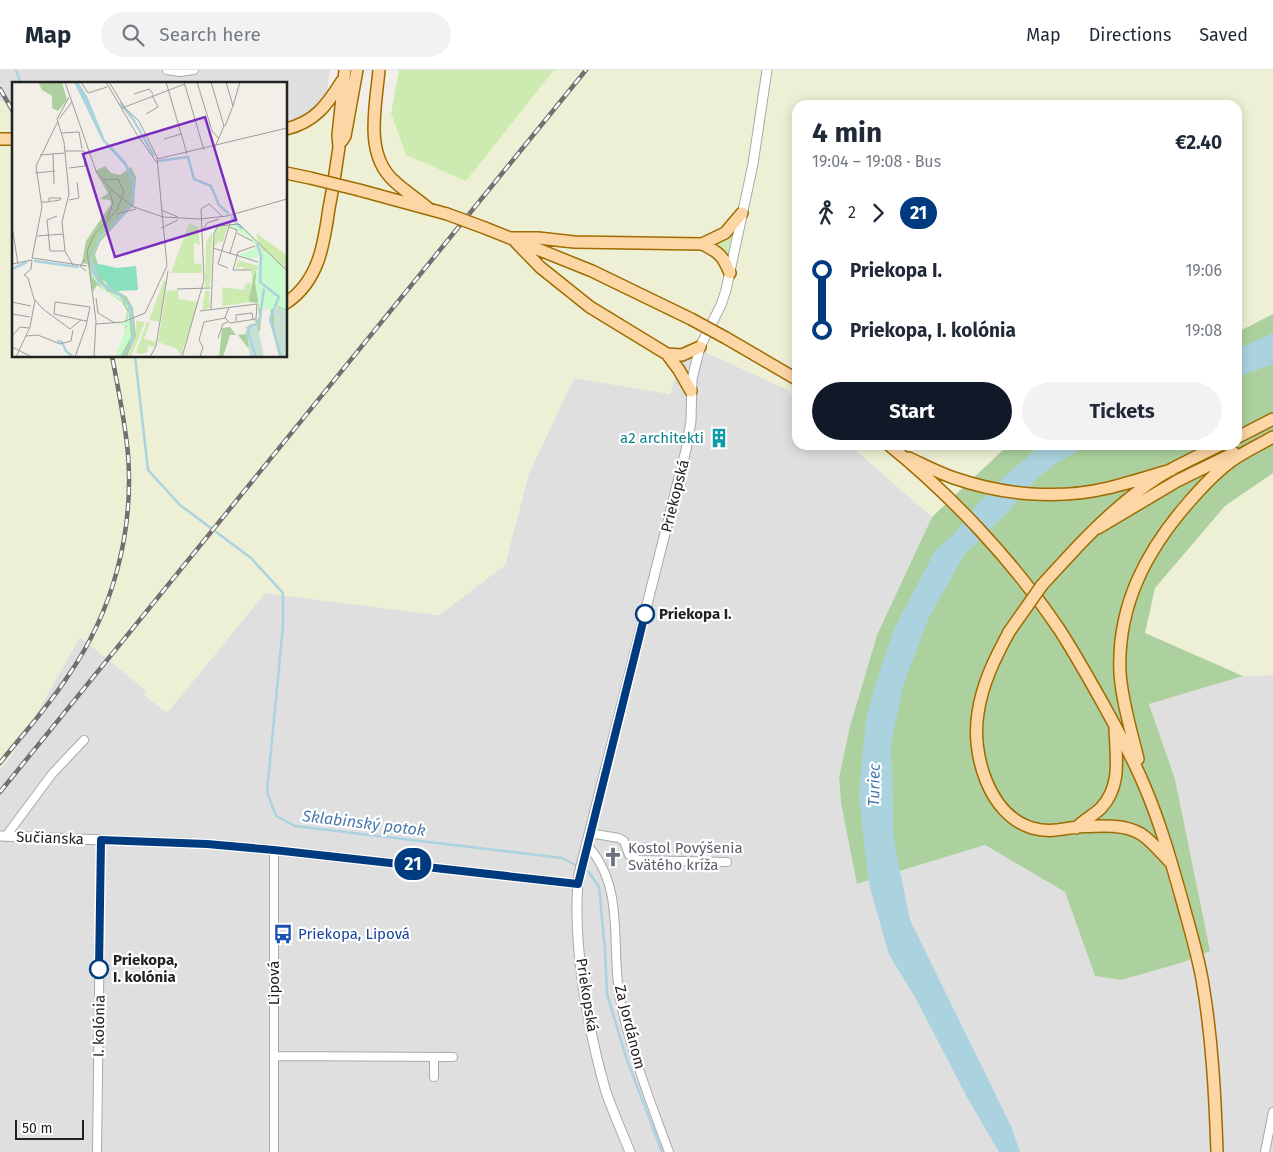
<!DOCTYPE html>
<html lang="en">
<head>
<meta charset="utf-8">
<style>
  :root { --surface:#fff; --page:#f2f2f3; --text:#1f2937; --muted:#747a83; --line:#e0e1e3; --accent:#111827 }
  body { margin:0; font-family:"Fira Sans",sans-serif; background:var(--page); color:var(--text); height:100vh; display:flex; flex-direction:column; font-size:19px; white-space:nowrap }
  * { box-sizing:border-box; margin:0 }
  p { font-size:16px; color:var(--muted) }
  .icon { flex:none; width:28px; height:28px; fill:none; stroke:currentColor; stroke-width:2; stroke-linecap:round; stroke-linejoin:round }
  .map { position:relative; flex:1; overflow:hidden }
  .sheet { position:absolute; left:792px; top:30px; width:450px; height:350px; display:flex; flex-direction:column; background:var(--surface); border-radius:15px; box-shadow:0 2px 12px #0003 }
  .sheet>* { flex:none }
  .badge { padding:0 10px; border-radius:16px; font-size:18px; line-height:32px }
  .scale { position:absolute; left:15px; bottom:12px; width:69px; box-sizing:border-box; padding-left:5px; border:2px solid #222; border-top:0; font-size:14px; line-height:18px; white-space:nowrap; color:#222; -webkit-text-stroke:4px #fff; paint-order:stroke }
  .map>.badge { position:absolute; translate:-50% -50%; box-shadow:0 0 0 2px #fff }
  .legs { display:flex; align-items:center; gap:8px; height:55px; padding:0 20px; font-size:16px }
  .legs p { margin-inline-start:auto }
  .summary { display:flex; align-items:center; justify-content:space-between; height:85px; padding:0 20px }
  h1 { font-size:28px; font-weight:700; line-height:38px }
  .action { display:flex; gap:10px; margin-top:auto; padding:10px 20px }
  .action a { flex:1; height:58px; border-radius:30px; background:var(--accent); color:#fff; font-size:20px; font-weight:700; line-height:58px; text-align:center }
  .action a+a { background:var(--page); color:var(--text) }
  ul { padding:0 20px; list-style:none }
  li { display:flex; align-items:center; gap:18px; height:60px; font-size:19px }
  li i { display:grid; place-items:center; width:8px; height:100%; margin:0 6px; background:currentColor }
  li i::after { content:''; width:12px; height:12px; margin:-6px; border:4px solid; border-radius:50%; background:var(--surface) }
  li p { margin-inline-start:auto }
  li:first-child i { background:linear-gradient(#0000 50%,currentColor 0) }
  li:last-child i { background:linear-gradient(currentColor 50%,#0000 0) }
  header { display:flex; align-items:center; gap:30px; box-sizing:border-box; height:70px; padding:0 25px; background:var(--surface); border-bottom:1px solid var(--line) }
  header strong { font-size:24px }
  nav { display:flex; gap:28px; margin-inline-start:auto; font-size:18px }
  .search { width:350px; height:45px; background:var(--page); display:flex; align-items:center; gap:12px; box-sizing:border-box; padding:0 18px; border-radius:28px; color:var(--muted); font-size:19px }
  .map>svg:first-child { display:block }
  .residential { fill:#e0dfdf }
  .farmland { fill:#eef0d5 }
  .grass { fill:#cdebb0 }
  .forest { fill:#add19e }
  .water { fill:#aad3df }
  .lines { fill:none; stroke-linecap:round; stroke-linejoin:round }
  .stream { stroke:#aad3df; stroke-width:2.5 }
  .minor-casing { stroke:#a9a9a9; stroke-width:10 }
  .tertiary-casing { stroke:#a9a9a9; stroke-width:11 }
  .primary-casing { stroke:#a06b00; stroke-width:14 }
  .minor { stroke:#fff; stroke-width:8 }
  .tertiary { stroke:#fff; stroke-width:9 }
  .primary { stroke:#fcd6a4; stroke-width:11 }
  .rail-casing { stroke:#707070; stroke-width:4.5 }
  .rail { stroke:#fff; stroke-width:2.5; stroke-dasharray:8; stroke-linecap:butt }
  .primary-bridge-casing { stroke:#a06b00; stroke-width:14; stroke-linecap:butt }
  .primary-bridge { stroke:#fcd6a4; stroke-width:11 }
  .line-1-casing { stroke:#fff; stroke-width:11 }
  .line-1 { stroke:#003b80; stroke-width:8 }
  .stop-1-dot { fill:#fff; stroke:#003b80; stroke-width:2.5 }
  .labels { text-anchor:middle; dominant-baseline:central; stroke-width:4.5; stroke-linejoin:round; paint-order:stroke }
  .culture-label { font-size:15px; fill:#0d838f; stroke:#fff; text-anchor:end }
  .street-label { font-size:15px; fill:#222; stroke:#fff }
  .stop-label { font-size:15px; font-weight:bold; fill:#222; stroke:#fff; text-anchor:start }
  .worship-label { font-size:15px; fill:#5b616d; stroke:#fff; text-anchor:start }
  .transit-label { font-size:15px; fill:#164399; stroke:#fff; text-anchor:start }
  .water-label { font-size:16px; font-style:italic; fill:#4a7aab; stroke:#fff }
  .inset-river { fill:none; stroke:#aad3df; stroke-width:2.5 }
  .inset-road { fill:none; stroke:#9f9d99; stroke-width:1 }
  .view { fill:#7b2cbf; fill-opacity:0.15; stroke:#7b2cbf; stroke-width:2.5 }
  .inset-edge { fill:none; stroke:#222; stroke-width:2.5 }
</style>
</head>
<body>
<header>
<strong>Map</strong>
<div class="search"><svg class="icon" aria-label="search" viewBox="0 0 24 24"><circle cx="10" cy="10" r="6"/><path d="M15 15l6 6"/></svg>Search here</div>
<nav><a>Map</a><a>Directions</a><a>Saved</a></nav>
</header>
<div class="map">
<svg width="1273" height="1082" viewBox="0 0 1273 1082">
  <rect width="100%" height="100%" fill="#f2efe9"/>
  <!-- residential -->
  <path class="residential" d="M 0,0 L 330,0 L 327,21 L 314,39 L 291,52 L 286,52 L 286,14 L 14,14 L 14,32 L 0,31 Z
    M 686,273 L 786,319 L 797,329 L 798,375 L 850,375 L 932,447 L 877,565 L 850,656 L 839,707 L 841,733 L 858,814 L 985,775 L 1065,822 L 1095,906 L 1121,910 L 1181,893 L 1209,881 L 1175,709 L 1149,633 L 1243,606 L 1273,605 L 1273,1082 L 0,1082 L 0,700 L 18,676 L 80,567 L 147,621 L 144,624 L 167,643 L 265,523 L 439,545 L 505,495 L 529,403 L 574,308 L 670,324 Z"/>
  <!-- farmland -->
  <path class="farmland" d="M 554,0 L 1273,0 L 1273,244 L 1238,262 L 1238,35 L 798,35 L 797,329 L 786,319 L 686,273 L 670,324 L 574,308 L 529,403 L 505,495 L 439,545 L 265,523 L 167,643 L 144,625 L 147,621 L 80,567 L 18,676 L 0,700 L 0,31 L 14,32 L 14,286 L 286,286 L 286,52 L 291,52 L 313,39 L 391,43 L 407,85 L 466,111 Z
    M 850,375 L 1011,375 L 1004,379 L 932,447 Z
    M 1273,403 L 1273,605 L 1243,606 L 1145,563 L 1155,518 L 1225,436 Z"/>
  <!-- grass -->
  <path class="grass" d="M 399,0 L 554,0 L 466,111 L 406,85 L 391,43 Z
    M 732,162 L 729,184 L 715,174 Z"/>
  <!-- forest -->
  <path class="forest" d="M 1273,244 L 1273,403 L 1225,436 L 1155,518 L 1145,563 L 1243,606 L 1149,634 L 1175,709 L 1210,881 L 1181,893 L 1121,910 L 1095,906 L 1065,822 L 985,775 L 857,814 L 841,733 L 839,707 L 850,656 L 877,565 L 932,447 L 1004,379 L 1011,375 L 1238,375 L 1238,262 Z"/>
  <!-- water -->
  <path class="water" d="M 1273,263 L 1273,294 L 1238,307 L 1238,279 Z
    M 1041,375 L 1089,375 L 1058,392 L 1036,409 L 1007,443 L 964,485 L 928,549 L 903,616 L 891,675 L 894,771 L 910,850 L 1011,1056 L 1020,1082 L 999,1082 L 968,1029 L 915,927 L 889,885 L 869,814 L 859,728 L 862,690 L 867,644 L 881,597 L 895,557 L 935,481 L 955,463 L 978,433 L 1007,404 Z"/>
  <g class="lines">
    <!-- stream -->
    <path class="stream" d="M 16,0 L 21,14
      M 135,286 L 148,400 L 180,435 L 251,488 L 283,523 L 283,556 L 267,722 L 276,746 L 295,756 L 562,788 L 589,802 L 599,817 L 605,880 L 607,924 L 626,987 L 662,1082"/>
    <defs>
      <path id="minor" d="M 167,0 L 180,2 L 194,0
        M 589,763 L 619,768 L 624,771 L 629,785 L 639,790 L 727,792
        M 6,766 L 52,704 L 84,670
        M 586,774 C 628,818 609,880 621,934 C 632,984 651,1034 669,1082
        M 274,780 L 274,1082
        M 274,986 L 453,987
        M 434,1007 L 434,987
        M 97,1082 L 101,770
        M 1265,1082 L 1273,1042"/>
      <path id="tertiary" d="M 0,766 L 207,774 L 274,780 L 578,814
        M 630,1082 C 622,1062 613,1042 606,1022 C 588,960 571,868 579,804 L 686,380 L 691,351 L 692,309 L 700,277 L 721,235 L 726,220 L 753,94 L 767,0"/>
      <path id="primary" d="M 379,0 C 376,35 364,83 393,110 C 404,121 418,129 429,139
        M 286,59 C 315,52 327,35 342,11
        M 0,69 L 14,69
        M 342,71 L 345,66 L 357,0
        M 286,103 L 310,108
        M 359,120 L 447,144
        M 485,158 L 592,201 L 691,249
        M 512,168 L 540,197 L 590,237 L 667,284 L 679,300 L 691,321
        M 512,168 L 538,168 L 574,172 L 702,174 C 719,182 723,186 730,203
        M 702,174 L 725,163 L 742,143
        M 286,233 C 319,211 324,174 329,138 C 333,118 336,98 339,77 L 338,65 L 345,0
        M 726,268 L 798,310
        M 667,284 L 682,285 L 700,277
        M 1238,367 L 1273,349
        M 889,375 C 952,426 1013,491 1059,559 C 1074,582 1088,607 1102,632 C 1117,659 1132,686 1144,715 C 1160,752 1171,791 1182,830 C 1189,856 1197,882 1202,909 C 1212,966 1215,1024 1217,1082
        M 909,388 C 924,395 939,403 954,408 C 1003,425 1058,430 1108,418 C 1129,413 1150,406 1171,400
        M 1098,458 L 1177,411 L 1234,383
        M 1066,489 C 1096,456 1132,421 1172,399 C 1187,391 1204,383 1220,375
        M 1009,562 C 995,588 982,614 978,643 C 971,684 989,745 1032,758 C 1051,763 1060,759 1077,757 C 1097,756 1123,753 1141,764 C 1152,771 1161,783 1171,793
        M 1138,689 C 1131,660 1122,632 1120,603 C 1117,536 1146,481 1189,432 C 1202,417 1215,403 1230,392 C 1243,382 1259,375 1273,367
        M 1076,758 C 1084,750 1094,745 1101,738 C 1122,716 1116,686 1115,659"/>
    </defs>
    <!-- minor casing -->
    <use href="#minor" class="minor-casing"/>
    <!-- tertiary casing -->
    <use href="#tertiary" class="tertiary-casing"/>
    <!-- primary casing -->
    <use href="#primary" class="primary-casing"/>
    <!-- minor -->
    <use href="#minor" class="minor"/>
    <!-- tertiary -->
    <use href="#tertiary" class="tertiary"/>
    <!-- primary -->
    <use href="#primary" class="primary"/>
    <defs>
      <path id="rail" d="M 0,19 L 14,43
        M 0,693 C 23,664 48,637 68,606 C 113,541 134,463 128,384 C 125,351 118,318 112,286
        M 0,722 L 586,0"/>
    </defs>
    <!-- rail casing -->
    <use href="#rail" class="rail-casing"/>
    <!-- rail -->
    <use href="#rail" class="rail"/>
    <defs>
      <path id="primary-bridge" d="M 310,108 L 359,120
        M 447,144 L 485,158
        M 691,249 L 726,268
        M 1009,562 L 1042,515 L 1066,489"/>
    </defs>
    <!-- primary-bridge casing -->
    <use href="#primary-bridge" class="primary-bridge-casing"/>
    <!-- primary-bridge -->
    <use href="#primary-bridge" class="primary-bridge"/>
  </g>
  <g class="lines">
    <defs>
      <path id="line-1" d="M 99,899 L 101,770 L 207,774 L 274,780 L 578,814 L 645,544"/>
    </defs>
    <!-- line-1 casing -->
    <use href="#line-1" class="line-1-casing"/>
    <!-- line-1 -->
    <use href="#line-1" class="line-1"/>
  </g>
  <!-- icons -->
  <defs>
    <symbol id="building-bare" viewBox="-9 -9 18 18"><path d="M-4-6H4V6H1V3H-1V6H-4ZM-2.5-4.3h1.7v1.8h-1.7ZM.8-4.3h1.7v1.8H.8ZM-2.5-1h1.7V.8h-1.7ZM.8-1h1.7V.8H.8Z" fill="#0f9aa8" stroke="#fff" stroke-width="2.5" paint-order="stroke"/></symbol>
    <symbol id="church-bare" viewBox="-9 -9 18 18"><path d="M-1.2-6h2.4v3.5h3.3v2.4h-3.3V6h-2.4V-.1h-3.3v-2.4h3.3Z" fill="#6b7280" stroke="#fff" stroke-width="2.5" paint-order="stroke"/></symbol>
    <symbol id="bus-bare" viewBox="-9 -9 18 18"><path d="M-5-6H5V4H4V6H2V4H-2V6H-4V4H-5ZM-3.5-4V0h7V-4ZM-3.5 1.2v1.5H-2V1.2ZM2 1.2v1.5H3.5V1.2Z" fill="#1a4fb4" stroke="#fff" stroke-width="2.5" paint-order="stroke"/></symbol>
  </defs>
  <g fill-rule="evenodd">
    <use href="#building-bare" x="705" y="354" width="28" height="28"/>
    <use href="#church-bare" x="599" y="773" width="28" height="28"/>
    <use href="#bus-bare" x="269" y="850" width="28" height="28"/>
  </g>
  <!-- markers -->
  <g class="stop-1-dot">
    <circle cx="645" cy="544" r="9"/>
    <circle cx="99" cy="899" r="9"/>
  </g>
  <g class="labels">
    <!-- culture labels -->
    <g class="culture-label">
      <text x="704" y="368">a2 architekti</text>
    </g>
    <!-- street labels -->
    <g class="street-label">
      <text transform="translate(675 426) rotate(-76)">Priekopská</text>
      <text transform="translate(50 768) rotate(2)">Sučianska</text>
      <text transform="translate(274 913) rotate(-90)">Lipová</text>
      <text transform="translate(587 925) rotate(81)">Priekopská</text>
      <text transform="translate(99 956) rotate(-89)">I. kolónia</text>
      <text transform="translate(630 957) rotate(76)">Za Jordánom</text>
    </g>
    <!-- stop labels -->
    <g class="stop-label">
      <text x="659" y="544">Priekopa I.</text>
      <text x="113" y="890">Priekopa,<tspan x="113" dy="17">I. kolónia</tspan></text>
    </g>
    <!-- worship labels -->
    <g class="worship-label">
      <text x="628" y="778">Kostol Povýšenia<tspan x="628" dy="17">Svätého kríža</tspan></text>
    </g>
    <!-- transit labels -->
    <g class="transit-label">
      <text x="298" y="864">Priekopa, Lipová</text>
    </g>
    <!-- water labels -->
    <g class="water-label">
      <text transform="translate(874 715) rotate(-89)">Turiec</text>
      <text transform="translate(364 753) rotate(7)">Sklabinský potok</text>
    </g>
  </g>
  <!-- overview -->
  <g transform="translate(12 12)">
    <rect width="275" height="275" fill="#f2efe9"/>
    <path d="M 177,141 L 186,145 L 188,163 L 182,161 L 182,182 L 190,181 L 190,191 L 159,191 ZM 216,142 L 211,160 L 207,159 L 202,165 L 203,149 L 208,144 ZM 200,150 L 199,194 L 197,205 L 193,205 L 194,160 ZM 244,151 L 275,173 L 275,189 L 249,168 ZM 226,178 L 246,184 L 240,201 L 239,187 L 231,187 L 231,184 L 224,187 ZM 152,198 L 155,200 L 147,240 L 137,238 ZM 239,201 L 238,220 L 211,224 L 210,205 L 232,208 L 233,202 ZM 166,208 L 167,217 L 186,220 L 169,274 L 165,267 L 146,260 L 154,209 ZM 197,208 L 198,226 L 190,228 L 193,209 ZM 124,239 L 133,240 L 119,275 L 116,275 L 124,254 ZM 135,240 L 138,241 L 132,257 L 144,260 L 143,265 L 136,264 L 135,270 L 130,272 L 124,271 Z" fill="#cdebb0"/>
    <path d="M 26,0 L 50,0 L 55,18 L 46,29 L 40,26 L 40,14 L 30,8 ZM 93,84 L 99,91 L 108,93 L 119,85 L 124,95 L 122,123 L 88,160 L 83,173 L 92,201 L 115,215 L 121,226 L 124,254 L 115,275 L 103,275 L 111,268 L 115,229 L 110,220 L 85,203 L 81,210 L 76,182 L 70,181 L 74,159 L 99,122 L 98,118 L 88,117 L 96,111 L 83,89 ZM 243,189 L 251,220 L 248,248 L 241,265 L 236,266 L 226,253 L 234,252 L 234,245 L 246,241 L 242,239 L 247,236 L 246,221 L 238,220 L 237,216 ZM 275,216 L 275,232 L 264,224 L 262,229 L 263,250 L 272,275 L 267,275 L 258,236 L 259,226 ZM 218,245 L 224,253 L 218,253 L 211,275 L 207,275 L 210,246 Z" fill="#add19e"/>
    <path d="M 266,225 L 275,229 L 275,275 L 270,275 L 262,244 L 262,230 ZM 245,242 L 252,275 L 238,275 L 234,246 Z" fill="#c6e0d4"/>
    <path d="M 219,143 L 227,143 L 247,161 L 249,170 L 255,169 L 275,191 L 275,228 L 266,224 L 261,227 L 247,226 L 243,200 L 248,173 L 239,177 L 226,173 L 245,166 L 237,155 L 218,145 ZM 78,182 L 80,191 L 95,209 L 107,214 L 116,224 L 119,255 L 108,275 L 103,275 L 115,244 L 104,242 L 115,240 L 116,227 L 112,220 L 93,209 L 80,195 Z" fill="#c8facc"/>
    <path d="M 83,181 L 105,186 L 124,184 L 126,208 L 105,209 L 98,205 L 87,193 Z" fill="#88e0be"/>
    <path d="M 62,0 L 66,0 L 75,14 L 93,58 L 114,80 L 122,97 L 123,111 L 116,129 L 88,157 L 80,176 L 88,199 L 111,214 L 120,227 L 122,258 L 111,275 L 108,275 L 116,265 L 120,252 L 116,224 L 111,217 L 86,201 L 80,191 L 78,178 L 86,156 L 113,129 L 120,113 L 120,100 L 113,84 L 90,58 Z" fill="#aad3df"/>
    <path class="inset-river" d="M 108,21 L 121,37 L 142,74M 146,79 L 176,75 L 182,97 L 199,104 L 207,123 L 217,132M 219,135 L 230,147M 245,162 L 249,173 L 248,200 L 267,215 L 258,237 L 269,275M 22,179 L 67,185M 0,187 L 15,180M 45,259 L 50,260 L 54,269 L 61,275M 244,275 L 236,251 L 238,244 L 247,241 L 252,207"/>
    <path class="inset-road" d="M 53,0 L 84,89 L 99,108 L 122,125 L 151,135 L 187,137 L 215,134 L 275,117M 69,0 L 76,11 L 95,5M 94,0 L 124,51M 154,0 L 175,72M 172,0 L 192,68M 185,0 L 200,49 L 207,57M 199,0 L 212,44 L 203,65M 122,12 L 137,7 L 141,12M 57,15 L 45,37 L 52,60 L 57,112 L 50,140 L 53,169 L 61,183M 221,24 L 228,0M 110,26 L 173,2M 134,32 L 146,25 L 140,13M 47,37 L 60,20M 46,39 L 24,84 L 30,125 L 20,176 L 75,184M 213,44 L 221,24 L 214,0M 49,51 L 67,50 L 70,67M 124,51 L 145,81M 152,57 L 169,52M 53,69 L 72,69 L 73,84 L 57,86M 41,72 L 42,102M 28,73 L 53,71M 145,77 L 275,46M 23,91 L 43,89M 57,118 L 67,116 L 65,100M 29,120 L 35,120 L 48,118 L 49,116 L 37,116 L 37,119M 149,128 L 166,135M 105,132 L 124,127M 45,134 L 35,138 L 38,169 L 53,169M 95,137 L 101,121 L 97,109M 0,144 L 6,182M 217,145 L 225,148 L 218,171M 149,146 L 166,138M 191,148 L 195,141 L 207,137M 225,151 L 240,159M 25,154 L 51,152M 201,166 L 246,180M 73,177 L 68,184 L 74,189M 20,178 L 19,187 L 12,193 L 16,196 L 22,217 L 31,227 L 58,247 L 69,238 L 75,239M 0,182 L 20,178M 216,186 L 206,182 L 218,141M 239,188 L 221,188 L 226,170 L 243,164M 165,207 L 198,206M 84,216 L 86,231 L 103,241M 0,220 L 19,224M 199,227 L 202,151 L 206,144 L 227,142 L 275,189M 188,229 L 245,222 L 244,237 L 218,241 L 213,236M 0,232 L 18,235M 69,238 L 42,232 L 43,220 L 78,225 L 74,244M 224,239 L 224,233 L 240,231 L 241,238M 84,242 L 111,240 L 133,231 L 155,184 L 145,75 L 127,39 L 113,26 L 97,0M 0,254 L 8,245 L 17,246M 14,254 L 26,253 L 48,262 L 59,259 L 61,248M 206,256 L 211,242 L 216,240M 0,265 L 20,275M 4,275 L 18,245 L 23,218M 63,275 L 74,244M 82,275 L 84,239 L 75,169 L 82,153 L 105,128 L 112,110 L 106,97 L 91,98M 138,275 L 144,264 L 156,189M 170,275 L 192,198 L 189,127 L 197,122 L 210,134M 188,275 L 191,265 L 187,258 L 192,240 L 213,236 L 217,225"/>
    <path class="view" d="M 193,35 L 224,138 L 103,175 L 71,72 Z"/>
    <rect width="275" height="275" class="inset-edge"/>
  </g>
</svg>
<div class="scale">50 m</div>
<b class="badge" style="left:413px;top:794px;background:#003b80;color:#fff">21</b>
<section class="sheet">
<div class="summary"><div><h1>4 min</h1><p>19:04 – 19:08 · Bus</p></div><b>€2.40</b></div>
<div class="legs"><svg class="icon" aria-label="walk" viewBox="0 0 24 24"><circle cx="13" cy="4" r="2"/><path d="M13 8l-2 6 4 7M11 14l-3 7M7 12l3-4h3l4 4"/></svg>2<svg class="icon" aria-label="forward" viewBox="0 0 24 24"><path d="M9 5l7 7-7 7"/></svg><b class="badge" style="background:#003b80;color:#fff">21</b></div>
<ul>
<li><i style="color:#003b80"></i><b>Priekopa I.</b><p>19:06</p></li>
<li><i style="color:#003b80"></i><b>Priekopa, I. kolónia</b><p>19:08</p></li>
</ul>
<div class="action"><a>Start</a><a>Tickets</a></div>
</section>
</div>
</body>
</html>
